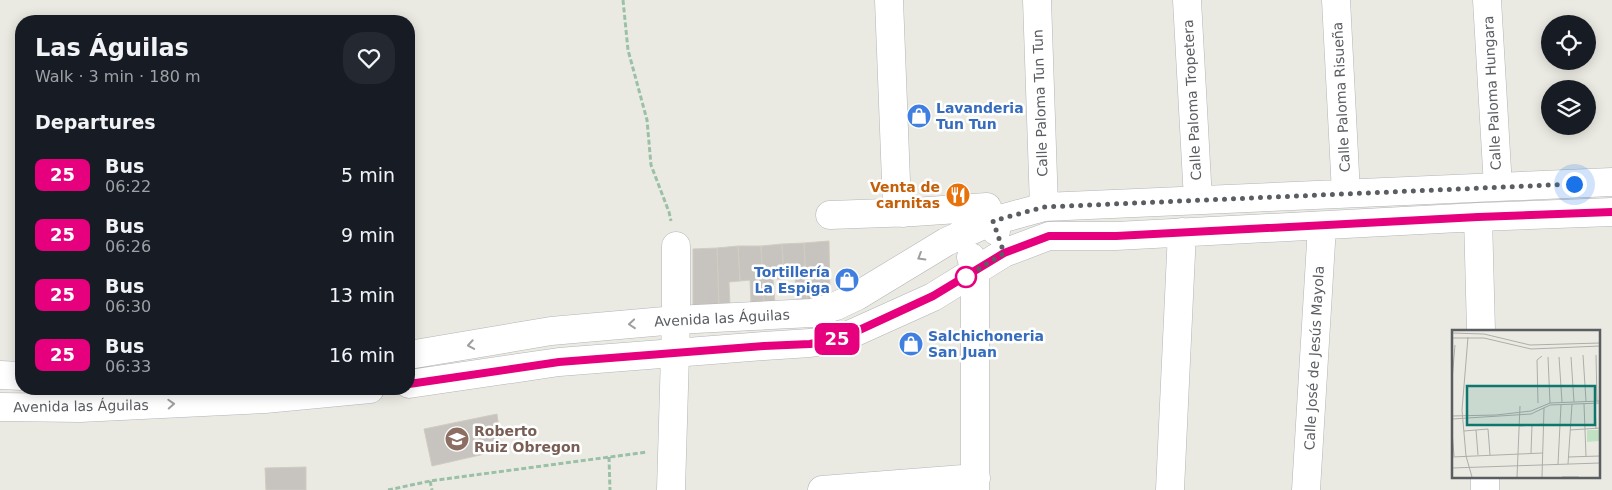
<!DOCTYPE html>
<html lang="en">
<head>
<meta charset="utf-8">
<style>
  :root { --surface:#171b24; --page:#242831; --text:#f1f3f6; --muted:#9ea1a6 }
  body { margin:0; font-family:"DejaVu Sans",sans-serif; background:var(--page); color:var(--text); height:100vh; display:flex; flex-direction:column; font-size:19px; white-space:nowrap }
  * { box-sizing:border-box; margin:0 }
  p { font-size:16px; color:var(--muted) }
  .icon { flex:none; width:28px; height:28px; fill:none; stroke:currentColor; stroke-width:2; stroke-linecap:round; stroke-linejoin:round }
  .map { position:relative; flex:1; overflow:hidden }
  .sheet { position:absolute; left:15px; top:15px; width:400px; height:380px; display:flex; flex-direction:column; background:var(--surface); border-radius:20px; box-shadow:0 2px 12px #0003 }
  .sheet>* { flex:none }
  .badge { padding:0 10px; border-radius:8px; font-size:18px; line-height:32px }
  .buttons { position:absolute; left:1541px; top:15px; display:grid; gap:10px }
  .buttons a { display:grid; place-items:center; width:55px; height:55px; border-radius:50%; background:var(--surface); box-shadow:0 2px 12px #0003; font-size:25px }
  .you { position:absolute; width:25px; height:25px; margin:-12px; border:4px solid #fff; border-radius:50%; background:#1a73e8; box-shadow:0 0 0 8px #1a73e833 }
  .map>.badge { position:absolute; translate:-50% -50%; box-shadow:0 0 0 2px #fff }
  h2 { padding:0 20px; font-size:19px; line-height:45px }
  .round { display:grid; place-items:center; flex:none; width:52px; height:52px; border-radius:20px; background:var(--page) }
  .head { display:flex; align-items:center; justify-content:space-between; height:85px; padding:0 20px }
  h1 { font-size:24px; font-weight:800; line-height:38px }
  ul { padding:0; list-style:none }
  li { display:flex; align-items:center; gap:15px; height:60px; padding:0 20px }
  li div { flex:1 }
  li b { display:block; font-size:19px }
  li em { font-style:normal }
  li .badge { min-width:55px; font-weight:700; text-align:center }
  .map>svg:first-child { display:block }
  .building { fill:#c7c4bf; stroke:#cfccc1 }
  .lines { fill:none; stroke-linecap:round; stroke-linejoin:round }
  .minor-casing { stroke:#b2b4b8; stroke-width:29 }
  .path { stroke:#9ac1a8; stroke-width:3; stroke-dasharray:5 2.5; stroke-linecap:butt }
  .minor { stroke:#fff; stroke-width:28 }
  .oneway { stroke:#9c9ea0 }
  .line-casing { stroke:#fff; stroke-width:11 }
  .line { stroke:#e6007e; stroke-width:8 }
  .walk { stroke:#5a5d61; stroke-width:5; stroke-dasharray:0 9 }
  .stop-dot { fill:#fff; stroke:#e6007e; stroke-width:2.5 }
  .labels { text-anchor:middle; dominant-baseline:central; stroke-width:5; stroke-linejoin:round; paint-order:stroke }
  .street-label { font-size:14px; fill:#5a5d61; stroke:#fff }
  .shop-label { font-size:14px; font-weight:bold; fill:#366cbe; stroke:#fff; text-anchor:start }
  .food-label { font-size:14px; font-weight:bold; fill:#c56008; stroke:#fff; text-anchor:end }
  .education-label { font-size:14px; font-weight:bold; fill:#785e54; stroke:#fff; text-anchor:start }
  .inset-road { fill:none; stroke:#adaeaa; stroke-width:1 }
  .view { fill:#0f766e; fill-opacity:0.15; stroke:#0f766e; stroke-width:2.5 }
  .inset-edge { fill:none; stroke:#5a5d61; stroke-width:2.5 }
</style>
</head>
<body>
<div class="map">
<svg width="1612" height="490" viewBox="0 0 1612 490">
  <rect width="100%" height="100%" fill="#ebeae2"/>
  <!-- building -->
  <path class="building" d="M 829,241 L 830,296 L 807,302 L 804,243 Z
    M 804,243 L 807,302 L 797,302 L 795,278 L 784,279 L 782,244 Z
    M 782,244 L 784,279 L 773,279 L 775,304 L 764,304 L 761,246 Z
    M 738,246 L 740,281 L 729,282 L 730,306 L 719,306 L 717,248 Z
    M 738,246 L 761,246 L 764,304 L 751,304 L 750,280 L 740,281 Z
    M 717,248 L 719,306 L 693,307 L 693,249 Z
    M 497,414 L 502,450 L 432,466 L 424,429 Z
    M 306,467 L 306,490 L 266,490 L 265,468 Z"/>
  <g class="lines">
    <defs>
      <path id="minor" d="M 889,0 L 897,207 L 903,213
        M 1037,0 L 1044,207
        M 1187,0 L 1198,200
        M 1336,0 L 1346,193
        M 1487,0 L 1498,187
        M 830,215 L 914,212 L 987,207 L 996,231
        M 1478,217 L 1481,331
        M 971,257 L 975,271 L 975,490
        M 409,355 L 551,331 L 676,320 L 812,313 L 836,306 L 857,296 L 946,242 L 963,234 L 993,221 L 1044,207 L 1612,182
        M 0,375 L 21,376
        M 409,384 L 559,362 L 764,346 L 810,343 L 842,338 L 933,297 L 1004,253 L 1049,236 L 1116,236 L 1478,217 L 1612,212
        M 0,407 L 80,408 L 265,399 L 370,389
        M 1485,476 L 1485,490
        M 671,490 L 676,320 L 676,246
        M 822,490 L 976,478
        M 1170,490 L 1182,232
        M 1306,490 L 1322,226"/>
    </defs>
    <!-- minor casing -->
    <use href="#minor" class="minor-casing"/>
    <!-- path -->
    <path class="path" d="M 623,0 L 628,50 L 647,120 L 651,165 L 669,212 L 671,221
      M 609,457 L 610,490
      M 430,481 L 432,490
      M 388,490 L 430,481 L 647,452"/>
    <!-- minor -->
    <use href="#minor" class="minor"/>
  </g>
  <!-- one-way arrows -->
  <defs><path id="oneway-chevron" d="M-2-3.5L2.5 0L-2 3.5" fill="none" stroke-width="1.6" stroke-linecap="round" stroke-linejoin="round" transform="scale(1.25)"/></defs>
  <g class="oneway">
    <use href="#oneway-chevron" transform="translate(921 257) rotate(149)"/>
    <use href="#oneway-chevron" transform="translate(632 324) rotate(175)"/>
    <use href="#oneway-chevron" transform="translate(471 345) rotate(170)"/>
    <use href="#oneway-chevron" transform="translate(171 404) rotate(-3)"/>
  </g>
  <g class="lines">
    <defs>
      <path id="line" d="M 409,384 L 559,362 L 764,346 L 810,344 L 842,338 L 933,296 L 1004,253 L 1049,236 L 1116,236 L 1478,217 L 1612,212"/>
    </defs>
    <!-- line casing -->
    <use href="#line" class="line-casing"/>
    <!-- line -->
    <use href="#line" class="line"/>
    <!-- walk -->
    <path class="walk" d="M 966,277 L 961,280 L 1004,253 L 993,221 L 1044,207 L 1574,184"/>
  </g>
  <!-- icons -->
  <defs>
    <symbol id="shop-disc" viewBox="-11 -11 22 22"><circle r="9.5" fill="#3f7fe0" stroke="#fff"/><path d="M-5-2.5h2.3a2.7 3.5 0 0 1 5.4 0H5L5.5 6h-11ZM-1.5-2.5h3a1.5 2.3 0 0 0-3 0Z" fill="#fff"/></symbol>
    <symbol id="restaurant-disc" viewBox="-11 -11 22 22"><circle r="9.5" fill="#e8710a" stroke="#fff"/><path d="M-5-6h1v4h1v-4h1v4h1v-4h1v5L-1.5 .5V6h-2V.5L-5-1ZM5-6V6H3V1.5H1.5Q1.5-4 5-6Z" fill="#fff"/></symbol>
    <symbol id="school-disc" viewBox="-11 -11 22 22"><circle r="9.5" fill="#8d6e63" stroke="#fff"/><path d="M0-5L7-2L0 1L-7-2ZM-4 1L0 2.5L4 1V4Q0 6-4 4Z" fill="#fff"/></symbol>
  </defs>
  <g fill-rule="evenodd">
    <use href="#shop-disc" x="905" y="102" width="28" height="28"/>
    <use href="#restaurant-disc" x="944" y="181" width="28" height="28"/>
    <use href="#shop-disc" x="833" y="266" width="28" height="28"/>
    <use href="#shop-disc" x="897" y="330" width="28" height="28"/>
    <use href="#school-disc" x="443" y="425" width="28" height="28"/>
  </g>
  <!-- markers -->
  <circle class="stop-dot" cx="966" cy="277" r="10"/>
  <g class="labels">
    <!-- street labels -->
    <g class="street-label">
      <text transform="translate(1492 93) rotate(-93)">Calle Paloma Hungara</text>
      <text transform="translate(1341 97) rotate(-93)">Calle Paloma Risueña</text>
      <text transform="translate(1192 100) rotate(-93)">Calle Paloma Tropetera</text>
      <text transform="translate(1040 103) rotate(-92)">Calle Paloma Tun Tun</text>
      <text transform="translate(722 318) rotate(-3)">Avenida las Águilas</text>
      <text transform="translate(1314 358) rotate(-87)">Calle José de Jesús Mayola</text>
      <text transform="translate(81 406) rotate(-1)">Avenida las Águilas</text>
    </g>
    <!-- shop labels -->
    <g class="shop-label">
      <text x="936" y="108">Lavanderia<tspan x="936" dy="16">Tun Tun</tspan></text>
      <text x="830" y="272" text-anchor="end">Tortillería<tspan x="830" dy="16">La Espiga</tspan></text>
      <text x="928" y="336">Salchichoneria<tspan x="928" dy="16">San Juan</tspan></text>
    </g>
    <!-- food labels -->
    <g class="food-label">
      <text x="940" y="187">Venta de<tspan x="940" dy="16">carnitas</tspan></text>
    </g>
    <!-- education labels -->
    <g class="education-label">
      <text x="474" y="431">Roberto<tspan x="474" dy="16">Ruiz Obregon</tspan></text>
    </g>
  </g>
  <!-- overview -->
  <g transform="translate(1452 330)">
    <rect width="148" height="148" fill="#ebeae2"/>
    <path d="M 135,100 L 147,100 L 147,111 L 135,112 Z" fill="#c1e1c3"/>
    <path class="inset-road" d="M 0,3 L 32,4 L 78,15 L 148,13M 16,7 L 10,80 L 14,126 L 20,147M 0,8 L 32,8 L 79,19 L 148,16M 131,25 L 134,71M 144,25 L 145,71M 96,27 L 98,73M 107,27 L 110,72M 119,27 L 122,72M 0,50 L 3,15M 86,73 L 85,30 L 90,26M 143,73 L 144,99M 132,74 L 134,126M 0,86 L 44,85 L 79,81 L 98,73 L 148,71M 0,89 L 79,84 L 98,75 L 148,73M 68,96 L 92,94M 24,100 L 26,125M 118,100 L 148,98M 0,101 L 2,126M 12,101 L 36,99 L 38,125M 79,123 L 80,95M 0,127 L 91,123M 116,127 L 148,126M 106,134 L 109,75M 116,134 L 120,74M 0,138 L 148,133M 65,147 L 68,76M 90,147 L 92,78M 110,147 L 127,147"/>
    <path class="view" d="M 15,56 L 143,56 L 143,95 L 15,95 Z"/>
    <rect width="148" height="148" class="inset-edge"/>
  </g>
</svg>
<div class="buttons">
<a><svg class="icon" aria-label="locate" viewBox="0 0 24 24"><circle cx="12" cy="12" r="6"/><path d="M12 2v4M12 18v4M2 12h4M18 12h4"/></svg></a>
<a><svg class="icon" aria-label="layers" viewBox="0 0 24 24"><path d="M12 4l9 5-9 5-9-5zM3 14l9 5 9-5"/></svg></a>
</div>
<div class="you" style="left:1574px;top:184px"></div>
<b class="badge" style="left:837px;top:339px;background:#e6007e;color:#fff">25</b>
<section class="sheet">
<div class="head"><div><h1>Las Águilas</h1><p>Walk · 3 min · 180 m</p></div><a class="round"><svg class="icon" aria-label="heart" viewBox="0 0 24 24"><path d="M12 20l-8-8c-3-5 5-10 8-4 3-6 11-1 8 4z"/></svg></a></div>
<h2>Departures</h2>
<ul>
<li><span class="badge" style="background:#e6007e;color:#fff">25</span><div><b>Bus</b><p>06:22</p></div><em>5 min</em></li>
<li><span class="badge" style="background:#e6007e;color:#fff">25</span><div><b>Bus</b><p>06:26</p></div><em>9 min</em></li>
<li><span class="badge" style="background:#e6007e;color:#fff">25</span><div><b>Bus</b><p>06:30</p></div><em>13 min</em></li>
<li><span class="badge" style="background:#e6007e;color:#fff">25</span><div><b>Bus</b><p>06:33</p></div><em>16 min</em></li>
</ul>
</section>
</div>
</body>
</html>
